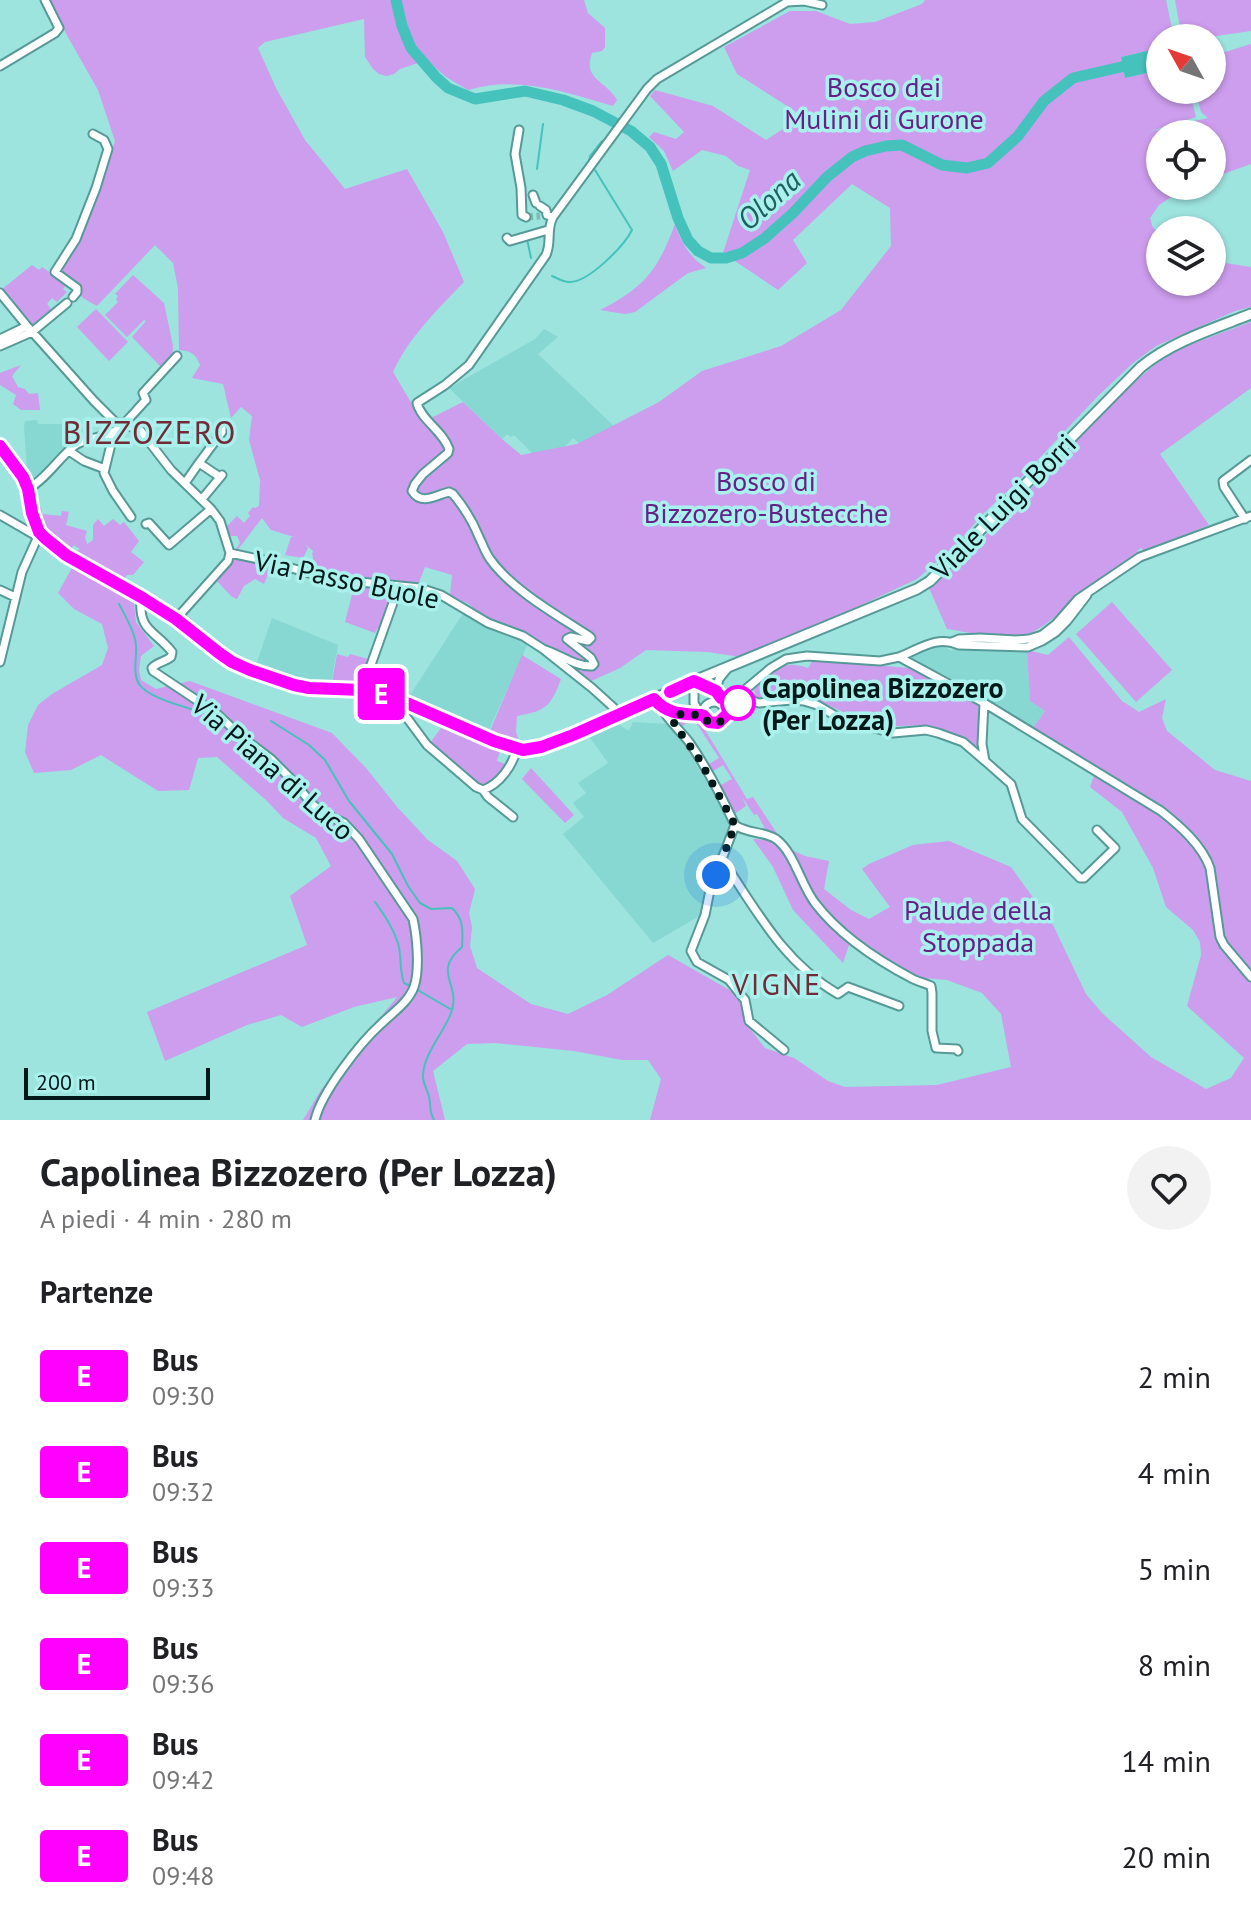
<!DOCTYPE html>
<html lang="it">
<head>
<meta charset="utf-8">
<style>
  :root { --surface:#fff; --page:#f2f2f2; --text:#202124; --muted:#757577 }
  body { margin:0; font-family:"PT Sans",sans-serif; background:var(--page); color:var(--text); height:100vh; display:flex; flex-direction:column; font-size:30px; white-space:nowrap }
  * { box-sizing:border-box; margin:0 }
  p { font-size:26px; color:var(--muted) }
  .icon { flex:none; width:44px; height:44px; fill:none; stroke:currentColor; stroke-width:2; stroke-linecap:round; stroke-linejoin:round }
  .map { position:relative; height:1120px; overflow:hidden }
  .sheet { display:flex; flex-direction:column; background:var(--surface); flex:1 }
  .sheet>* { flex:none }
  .badge { padding:0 16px; border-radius:6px; font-size:28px; line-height:52px }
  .needle { width:52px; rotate:310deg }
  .tools { position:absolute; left:1146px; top:24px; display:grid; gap:16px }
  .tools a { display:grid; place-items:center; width:80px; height:80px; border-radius:50%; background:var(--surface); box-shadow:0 2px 6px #0004; font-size:40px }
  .scale { position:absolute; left:24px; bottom:20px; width:186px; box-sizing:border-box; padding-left:8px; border:4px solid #001918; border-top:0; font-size:22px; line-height:28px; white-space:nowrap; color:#001918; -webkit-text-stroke:6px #aaf0ec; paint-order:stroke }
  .you { position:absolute; width:40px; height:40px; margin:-20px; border:6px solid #fff; border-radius:50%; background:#1a73e8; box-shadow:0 0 0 12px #1a73e833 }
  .map>.badge { position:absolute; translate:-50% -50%; box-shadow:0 0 0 4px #fff }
  h2 { padding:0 40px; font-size:30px; line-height:72px }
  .round { display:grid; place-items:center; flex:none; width:84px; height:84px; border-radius:42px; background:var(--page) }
  .overview { display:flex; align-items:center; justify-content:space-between; height:136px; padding:0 40px }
  h1 { font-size:38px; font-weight:700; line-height:60px }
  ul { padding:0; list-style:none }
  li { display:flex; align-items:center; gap:24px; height:96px; padding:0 40px }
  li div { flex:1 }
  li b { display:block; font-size:30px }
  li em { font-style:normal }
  li .badge { min-width:88px; font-weight:700; text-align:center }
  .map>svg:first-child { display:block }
  .built { fill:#87d7d2 }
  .green { fill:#cd9dee }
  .water { fill:#46c2bd }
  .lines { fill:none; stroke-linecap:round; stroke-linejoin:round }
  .stream { stroke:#46c2bd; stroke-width:2 }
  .river { stroke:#46c2bd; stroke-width:11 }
  .street-tunnel { stroke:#7ebbb6; stroke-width:7; stroke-dasharray:7 3.5; stroke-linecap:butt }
  .street-casing { stroke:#569a97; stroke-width:11 }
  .secondary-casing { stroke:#569a97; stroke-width:13 }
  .street { stroke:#fff; stroke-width:7 }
  .secondary { stroke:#fff; stroke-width:9 }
  .line-casing { stroke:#fff; stroke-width:18 }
  .line { stroke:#f0f; stroke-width:12 }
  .walk { stroke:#001918; stroke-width:8; stroke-dasharray:0 14.4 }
  .stop-dot { fill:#fff; stroke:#f0f; stroke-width:4 }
  .labels { text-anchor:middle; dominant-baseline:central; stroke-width:7; stroke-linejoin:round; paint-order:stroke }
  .park-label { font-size:28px; fill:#652188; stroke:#aaf0ec }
  .street-label { font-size:28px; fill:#001918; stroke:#aaf0ec }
  .stop-label { font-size:28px; font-weight:bold; fill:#001918; stroke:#aaf0ec; text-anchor:start }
  .water-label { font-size:30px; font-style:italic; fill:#1d615e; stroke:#aaf0ec }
  .neighbourhood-label { font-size:30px; letter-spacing:2px; fill:#712a38; stroke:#aaf0ec }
  .quarter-label { font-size:32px; letter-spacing:2px; fill:#712a38; stroke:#aaf0ec }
</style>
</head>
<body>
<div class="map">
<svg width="1251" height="1120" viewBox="0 0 1251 1120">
  <rect width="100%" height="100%" fill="#9de3de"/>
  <!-- built -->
  <path class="built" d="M 544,329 L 558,337 L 538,354 L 615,427 L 590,453 L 573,438 L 546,467 L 514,435 L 511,437 L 507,434 L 502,439 L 449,388 L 521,347 L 535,339 Z
    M 37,420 L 38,424 L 65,424 L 67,444 L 67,450 L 49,465 L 39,479 L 33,477 L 27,469 L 24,427 L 25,421 Z
    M 469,604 L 487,621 L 529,641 L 488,732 L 462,727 L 405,703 Z
    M 272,618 L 338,645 L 331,683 L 315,683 L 284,676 L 256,665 Z
    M 937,643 L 952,651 L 956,645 L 1027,650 L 1030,701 L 1045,711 L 1033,728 L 945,675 L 910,662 L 910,657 L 923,647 Z
    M 614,722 L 629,731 L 633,722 L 667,724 L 676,731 L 731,823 L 716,871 L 704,894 L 703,914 L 653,943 L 563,834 L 584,817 L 573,803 L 586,793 L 578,783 L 608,763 L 587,733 Z"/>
  <!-- green -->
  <path class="green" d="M 47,0 L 584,0 L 588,13 L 605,28 L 605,47 L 602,51 L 592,53 C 582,80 607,81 617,100 L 613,106 C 566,92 517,75 468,90 L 446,77 L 427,60 L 400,69 L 394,74 L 387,76 L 379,74 L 373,69 L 365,57 L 364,19 L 265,42 L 258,48 L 276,88 L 305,140 L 345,189 L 407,169 L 443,232 L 464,282 C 437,310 409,337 393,372 C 403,388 412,407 425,421 L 463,402 L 502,439 L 521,455 L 577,444 L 659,402 L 702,371 L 781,346 L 841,310 L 891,246 L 890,208 L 852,184 L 793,240 L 807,263 L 778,290 L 723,253 L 750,170 L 738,166 L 726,156 L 702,150 L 673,171 L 664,151 L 649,137 L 654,132 L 676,139 L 684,132 L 650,96 L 655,90 L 713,106 L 766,140 L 803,116 L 737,74 L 724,47 L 790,11 L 816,11 L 850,24 L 875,22 L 922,4 L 925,0 L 1166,0 L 1174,38 L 1160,38 L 1160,48 L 1121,57 L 1125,78 L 1160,70 L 1160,90 L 1189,90 L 1196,117 L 1148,132 L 1208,118 L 1201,112 L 1195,90 L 1212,90 L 1212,56 L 1251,44 L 1251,164 L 1212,178 L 1212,134 L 1160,134 L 1160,186 L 1188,186 L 1159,205 L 1150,218 L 1153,228 L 1160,233 L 1160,282 L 1212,282 L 1212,261 L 1251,267 L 1251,307 L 1235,311 L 1156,346 L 1133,363 L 1098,396 L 1015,484 L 982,515 L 956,545 L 917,579 L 767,649 L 740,657 L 708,652 L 646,650 L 620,668 L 589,682 L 529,641 L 487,621 L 469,604 L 450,595 L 452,575 L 425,567 L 418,585 L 312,574 L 313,556 L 312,555 L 313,551 L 304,543 L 308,548 L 303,558 L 285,555 L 291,537 L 294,537 L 271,530 L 262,518 L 236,552 L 235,551 L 240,543 L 237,536 L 226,536 L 224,529 L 237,516 L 244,523 L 250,516 L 248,513 L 253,507 L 255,508 L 259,506 L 260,480 L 249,440 L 252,416 L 241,407 L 231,418 L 223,384 L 192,378 L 200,365 C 196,353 190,351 179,350 L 178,288 L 173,263 L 155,245 L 97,306 L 83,298 L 57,272 L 84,228 L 101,188 L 115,141 L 98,90 Z
    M 1175,0 L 1251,0 L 1251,31 L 1202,38 L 1182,38 Z
    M 675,224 C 682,244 689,256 706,268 L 688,273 L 635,312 L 625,314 L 600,310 C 644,288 658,270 675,224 Z
    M 32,265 L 39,270 L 42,267 L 67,284 L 63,289 L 67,292 L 57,302 L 52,298 L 47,304 L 51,309 L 33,326 L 1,290 Z
    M 133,275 L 164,303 L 173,346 L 172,358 L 163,369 L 132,337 L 146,321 L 144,320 L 127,337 L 105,315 L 118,302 L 116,299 L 118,296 L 115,294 Z
    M 96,309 L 128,342 L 109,361 L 77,327 Z
    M 1251,322 L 1251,388 L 1160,454 L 1209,525 L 1144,551 L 1141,548 L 1137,551 L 1138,554 C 1121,566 1102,576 1086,588 C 1064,605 1045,634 1015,637 C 995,639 968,632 947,629 L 929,588 L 981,540 L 1019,502 L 1103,409 L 1159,361 L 1178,349 Z
    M 21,365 L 12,376 L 18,387 L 25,389 L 29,394 L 38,393 L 40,410 L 21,410 L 13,404 L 16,395 L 0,385 L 0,373 Z
    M 38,507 L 41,507 L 42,514 L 61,516 L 62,511 L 69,512 L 66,525 L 87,531 L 85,537 L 87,544 L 93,540 L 93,525 L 98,519 L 104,526 L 113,519 L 120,525 L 124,522 L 139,541 L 131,552 L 144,562 L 133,575 L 127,575 L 124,579 L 74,553 L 80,549 L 74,545 L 70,550 C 54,540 42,527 38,507 Z
    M 241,558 L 271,567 L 264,584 L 255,579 L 244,586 L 237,599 L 232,597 L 215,579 C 223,570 229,559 241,558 Z
    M 72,568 L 134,603 L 136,622 L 154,646 L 141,656 L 139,670 L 141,680 L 156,689 L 190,681 L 332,733 L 366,768 L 398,808 L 428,840 L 457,861 L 475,889 L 469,913 L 472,927 L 470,946 L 477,968 L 531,1004 L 568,1014 L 607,995 L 668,955 L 740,996 L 747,1025 L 765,1048 L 794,1058 L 828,1081 L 845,1087 L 937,1085 L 1011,1067 L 1001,1014 L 982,993 L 947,980 L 912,977 L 849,945 L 843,963 L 793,910 L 773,867 L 753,839 L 769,840 L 805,856 L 829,861 L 824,889 L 851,910 L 869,919 L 890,907 L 862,869 L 869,864 L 913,845 L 949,841 L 1011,867 L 1053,925 L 1086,994 L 1102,1013 L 1151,1057 L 1206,1089 L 1231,1078 L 1244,1058 L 1187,1006 L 1201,955 L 1200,942 L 1193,930 L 1166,907 L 1153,868 L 1122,812 L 1090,787 L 1096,770 L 1033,728 L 1045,711 L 1030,701 L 1027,650 L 1048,655 L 1069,637 L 1122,701 L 1139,712 L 1166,699 L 1162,718 L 1167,731 L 1215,770 L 1251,781 L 1251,1120 L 650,1120 L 661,1079 L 648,1060 L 622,1060 L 574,1051 L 495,1043 L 467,1044 L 433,1071 L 445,1120 L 303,1120 L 321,1090 L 397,997 L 354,1007 L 302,1027 L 281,1015 L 247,1025 L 165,1061 L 147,1012 L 307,945 L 290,896 L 331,866 L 316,838 L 283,818 L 266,800 L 217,757 L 198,758 L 189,790 L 158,791 L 101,755 L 71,770 L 34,773 L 25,752 L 28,725 L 38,705 L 52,694 L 102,665 L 108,648 L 102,624 L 74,609 L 58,593 Z
    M 355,583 L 394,589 L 394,591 L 389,607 L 385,613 L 386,615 L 381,629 L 377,629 L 375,633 L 345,622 Z
    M 1112,602 L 1172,670 L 1136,702 L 1076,634 Z
    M 337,654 L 348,657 L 350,654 L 368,659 L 360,682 L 332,682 Z
    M 522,655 L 561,679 C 551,706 546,711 517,716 L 516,732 L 519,741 L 490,731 Z
    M 813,660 L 909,668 L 930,677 L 982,705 L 978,753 L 963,739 L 942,729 L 922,725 L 898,726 L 880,723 L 862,715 L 853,716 L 816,700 L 791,697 L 757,699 L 754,690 C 773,670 780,659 808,668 Z
    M 679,717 L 697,718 L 702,721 L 701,723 L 747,799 L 753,797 L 780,838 L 768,834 L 757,814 L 754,815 L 742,797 L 746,806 L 734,814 L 717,787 L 732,779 L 723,765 L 710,773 L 706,766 L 719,758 L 695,721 L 692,720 L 679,728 Z
    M 444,724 L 501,748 L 497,761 L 505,764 L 492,782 L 481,785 L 476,782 L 430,743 Z
    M 531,768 L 574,815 L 565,823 L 522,779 Z"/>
  <!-- water -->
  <path class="water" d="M 1160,48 L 1160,70 L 1125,78 L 1121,57 Z"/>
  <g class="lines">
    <!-- stream -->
    <path class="stream" d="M 611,131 L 616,123
      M 589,161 L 590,156 L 602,141
      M 537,169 L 543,124
      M 527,239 L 531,258
      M 552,276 C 557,278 563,282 569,282 C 588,283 624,246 632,230 L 595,170
      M 119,604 C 125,615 132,627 135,639 C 139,653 131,671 139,684 C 149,699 187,707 203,713
      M 271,721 L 309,745 L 325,760 L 349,801 L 392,854 L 408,886 L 420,903 L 431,909 L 452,908 C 464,919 463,932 462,947 C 432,972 460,983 452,1010 C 446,1031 422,1054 423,1078 C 424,1085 427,1090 429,1096 C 431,1105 429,1112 434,1120
      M 375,902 C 384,914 393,928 398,943 C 402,957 399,970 404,983 L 410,986
      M 416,989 L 452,1010"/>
    <!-- river -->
    <path class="river" d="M 396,0 L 402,26 L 411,48 L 436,77 L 448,88 L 475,99 L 525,91 L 563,100 L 593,111 L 631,131 L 650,147 L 661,164 L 678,218 L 688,240 L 698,251 L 711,258 L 726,258 L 742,253 L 765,238 L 793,213 L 827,177 L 852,157 L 865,151 L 886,146 L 902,145 L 942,165 L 967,168 L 988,163 L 1018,136 L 1044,101 L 1073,78 L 1160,58"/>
    <!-- street-tunnel -->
    <path class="street-tunnel" d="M 526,217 L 540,216"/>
    <defs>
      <path id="street" d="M 0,66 L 55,33 L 59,28 L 45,0
        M 519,130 L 515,154 L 521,188 L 522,215 L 526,217
        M 533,195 L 536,203
        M 540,206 L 546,210 L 547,215 L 553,217
        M 507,238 L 510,241 L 548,230
        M 0,293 L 27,326 L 94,401 L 114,421 L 140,430 L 171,470 L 211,509 L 220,521 L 230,553 L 228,561 L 176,619
        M 73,297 L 77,292 L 77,288 L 55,272 L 76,239 L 96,188 L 108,149 L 104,140 L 93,134
        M 0,339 L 27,326
        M 0,346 L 32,332 L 67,303
        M 114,432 L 104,473 L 113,491 L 131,517
        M 69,451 L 84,461 L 105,469
        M 199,463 L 222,432 L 222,427
        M 185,483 L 199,463 L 220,477
        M 28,489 C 46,479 58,459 74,446 C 86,437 102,439 115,431 C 126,424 136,410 146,400 L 143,393 L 177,356
        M 202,499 L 222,475
        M 0,515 L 33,534 L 39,532
        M 1245,519 L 1224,487 L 1223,481 L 1251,460
        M 146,524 L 149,523 L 169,545 L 211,509
        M 230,553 L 263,560 L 330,579 L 420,588 L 441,595 L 488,623 L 523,636 L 543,649 L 592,688 L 613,707 L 619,715
        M 0,590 L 15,597
        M 141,597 C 138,632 155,630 172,652 L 171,657 C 165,662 157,662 152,668 L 153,671 L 216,713 L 242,737 L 271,759 L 294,782 L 312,804 L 323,813 L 344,823 L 359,839 L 413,919 C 417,937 420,970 414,987 C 408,1003 392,1013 381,1024 C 360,1043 321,1093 315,1120
        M 952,642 L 959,639 L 980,638 L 1016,640 L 1029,639 L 1042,635 L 1056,624 L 1078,599 L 1140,557 L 1251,516
        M 543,649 C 559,654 576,667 592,666 L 594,664 L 591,658 L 567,639 L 571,637 L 588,641 L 591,638 L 589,636 C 557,615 512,590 490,559 C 485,552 483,545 479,537 C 473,522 463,506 453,494 L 449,492 C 436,495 421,506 412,491 L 415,484 L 423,474 L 448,453 L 449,449 C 443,431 421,420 417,403 L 445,385 L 469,365 L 546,255 C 552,242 546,230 553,217 L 647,89 L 657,79 L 787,2 L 804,1 L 822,5
        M 899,657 C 920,649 936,635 959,645 L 1028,647 L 1042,641 L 1056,632 L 1067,621 L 1087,595
        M 0,662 L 22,572 L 40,532
        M 362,690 L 399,586
        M 716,691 L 719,679 L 727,669
        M 744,691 L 753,701 L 759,703 L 791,700 L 804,701 L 817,705 L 841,719 L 893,733 L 926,730 L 938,733 L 963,742 L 985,761
        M 721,698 L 730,698 L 740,694 L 771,668 L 786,659 L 807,656 L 880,661 L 899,657 L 984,703 L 1161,811 C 1180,826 1202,845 1210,868 L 1220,937 L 1224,945 L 1251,977
        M 397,700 L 399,707 L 427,745 L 476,787 L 483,790 C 500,784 512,766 517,749
        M703 713a11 11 0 1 1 22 0a11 11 0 1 1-22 0Z
        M 984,703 L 982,744 L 985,761 L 1011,784 L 1022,819 L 1080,878 L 1084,878 L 1115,848 L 1097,830
        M 661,707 L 675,714 L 702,715
        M 662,708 C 668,721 680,730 689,742 C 707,768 722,797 735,825 C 747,834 764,831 776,839 C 794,852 801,885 815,903 C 840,936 877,960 913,979 C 919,982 925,983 931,986 L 932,993 L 932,1031 L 936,1048 L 957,1049 L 958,1051
        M 701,715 L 694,703 L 694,681 L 716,691 L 721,698
        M 725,715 C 735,710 738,705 740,694
        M 483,790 L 488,797 L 513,817
        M 735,825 L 710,890 L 705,915 L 691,951 L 697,962 L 729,980 L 745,1000 L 749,1021 L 784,1050
        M 722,859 C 756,910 783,962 838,994 L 848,987 L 899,1006"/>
      <path id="secondary" d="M 0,446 L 23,477 L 28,489 L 32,513 L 39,532 L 45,538 L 66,555 L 176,619 L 216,651 L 232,662 L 294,685 L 309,688 L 362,690 L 380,694 L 409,704 L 494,741 L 517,749 L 530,749 L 541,747 L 573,735 L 694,681 L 917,589 L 930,581 L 1141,367 C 1173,341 1213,329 1251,314"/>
    </defs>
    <!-- street casing -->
    <use href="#street" class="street-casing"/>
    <!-- secondary casing -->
    <use href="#secondary" class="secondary-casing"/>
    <!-- street -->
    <use href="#street" class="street"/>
    <!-- secondary -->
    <use href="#secondary" class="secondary"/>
  </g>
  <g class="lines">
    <defs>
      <path id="line" d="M 0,446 L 23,477 L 28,489 L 32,513 L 39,532 L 45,538 L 66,555 L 141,597 L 176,619 L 219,653 L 232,662 L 250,670 L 294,685 L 309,688 L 362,690 L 380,694 L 409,704 L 494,741 L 523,750 L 541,747 L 573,735 L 654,699 C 667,714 681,714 701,715 L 704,716 L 709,722 L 718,723 L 738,704 L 740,694 L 730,698 L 721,698 L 716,691 L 694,681 L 670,692"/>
    </defs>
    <!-- line casing -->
    <use href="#line" class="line-casing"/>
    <!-- line -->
    <use href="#line" class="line"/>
    <!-- walk -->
    <path class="walk" d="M 716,875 L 735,825 L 698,757 L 674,724 L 675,714 L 701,715 C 702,716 709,723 711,723 C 721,726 734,710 738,703"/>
  </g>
  <!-- markers -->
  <circle class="stop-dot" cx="738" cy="703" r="16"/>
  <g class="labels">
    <!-- park labels -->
    <g class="park-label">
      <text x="884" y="86">Bosco dei<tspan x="884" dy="32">Mulini di Gurone</tspan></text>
      <text x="766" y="480">Bosco di<tspan x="766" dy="32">Bizzozero-Bustecche</tspan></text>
      <text x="978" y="909">Palude della<tspan x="978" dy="32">Stoppada</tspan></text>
    </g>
    <!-- street labels -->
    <g class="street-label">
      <text transform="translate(1003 506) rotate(-45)">Viale Luigi Borri</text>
      <text transform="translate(347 579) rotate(12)">Via Passo Buole</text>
      <text transform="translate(273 767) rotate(41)">Via Piana di Luco</text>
    </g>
    <!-- stop labels -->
    <g class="stop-label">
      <text x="762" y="687">Capolinea Bizzozero<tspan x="762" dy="32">(Per Lozza)</tspan></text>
    </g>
    <!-- water labels -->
    <g class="water-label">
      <text transform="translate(768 199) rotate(-42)">Olona</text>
    </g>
    <!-- neighbourhood labels -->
    <g class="neighbourhood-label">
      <text x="777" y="983">VIGNE</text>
    </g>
    <!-- quarter labels -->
    <g class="quarter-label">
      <text x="150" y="432">BIZZOZERO</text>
    </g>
  </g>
</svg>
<div class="tools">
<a><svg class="needle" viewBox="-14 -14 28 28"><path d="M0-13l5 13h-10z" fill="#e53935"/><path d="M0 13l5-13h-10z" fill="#757577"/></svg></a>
<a><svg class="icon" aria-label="locate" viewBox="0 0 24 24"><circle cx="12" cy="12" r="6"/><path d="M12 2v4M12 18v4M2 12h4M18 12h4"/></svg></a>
<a><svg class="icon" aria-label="layers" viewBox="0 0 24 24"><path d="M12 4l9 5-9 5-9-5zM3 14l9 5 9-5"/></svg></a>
</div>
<div class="scale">200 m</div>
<div class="you" style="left:716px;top:875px"></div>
<b class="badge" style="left:381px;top:694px;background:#f0f;color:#fff">E</b>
</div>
<section class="sheet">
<div class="overview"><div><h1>Capolinea Bizzozero (Per Lozza)</h1><p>A piedi · 4 min · 280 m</p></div><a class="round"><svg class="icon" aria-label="heart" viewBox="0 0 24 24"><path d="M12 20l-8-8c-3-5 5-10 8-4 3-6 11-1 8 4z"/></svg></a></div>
<h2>Partenze</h2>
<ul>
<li><span class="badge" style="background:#f0f;color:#fff">E</span><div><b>Bus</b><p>09:30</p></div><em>2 min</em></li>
<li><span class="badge" style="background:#f0f;color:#fff">E</span><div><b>Bus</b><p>09:32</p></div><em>4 min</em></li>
<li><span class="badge" style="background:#f0f;color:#fff">E</span><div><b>Bus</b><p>09:33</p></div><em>5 min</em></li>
<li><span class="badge" style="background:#f0f;color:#fff">E</span><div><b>Bus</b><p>09:36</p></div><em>8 min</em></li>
<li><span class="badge" style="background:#f0f;color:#fff">E</span><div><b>Bus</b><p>09:42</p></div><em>14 min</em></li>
<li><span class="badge" style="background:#f0f;color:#fff">E</span><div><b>Bus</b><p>09:48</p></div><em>20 min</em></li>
</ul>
</section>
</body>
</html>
